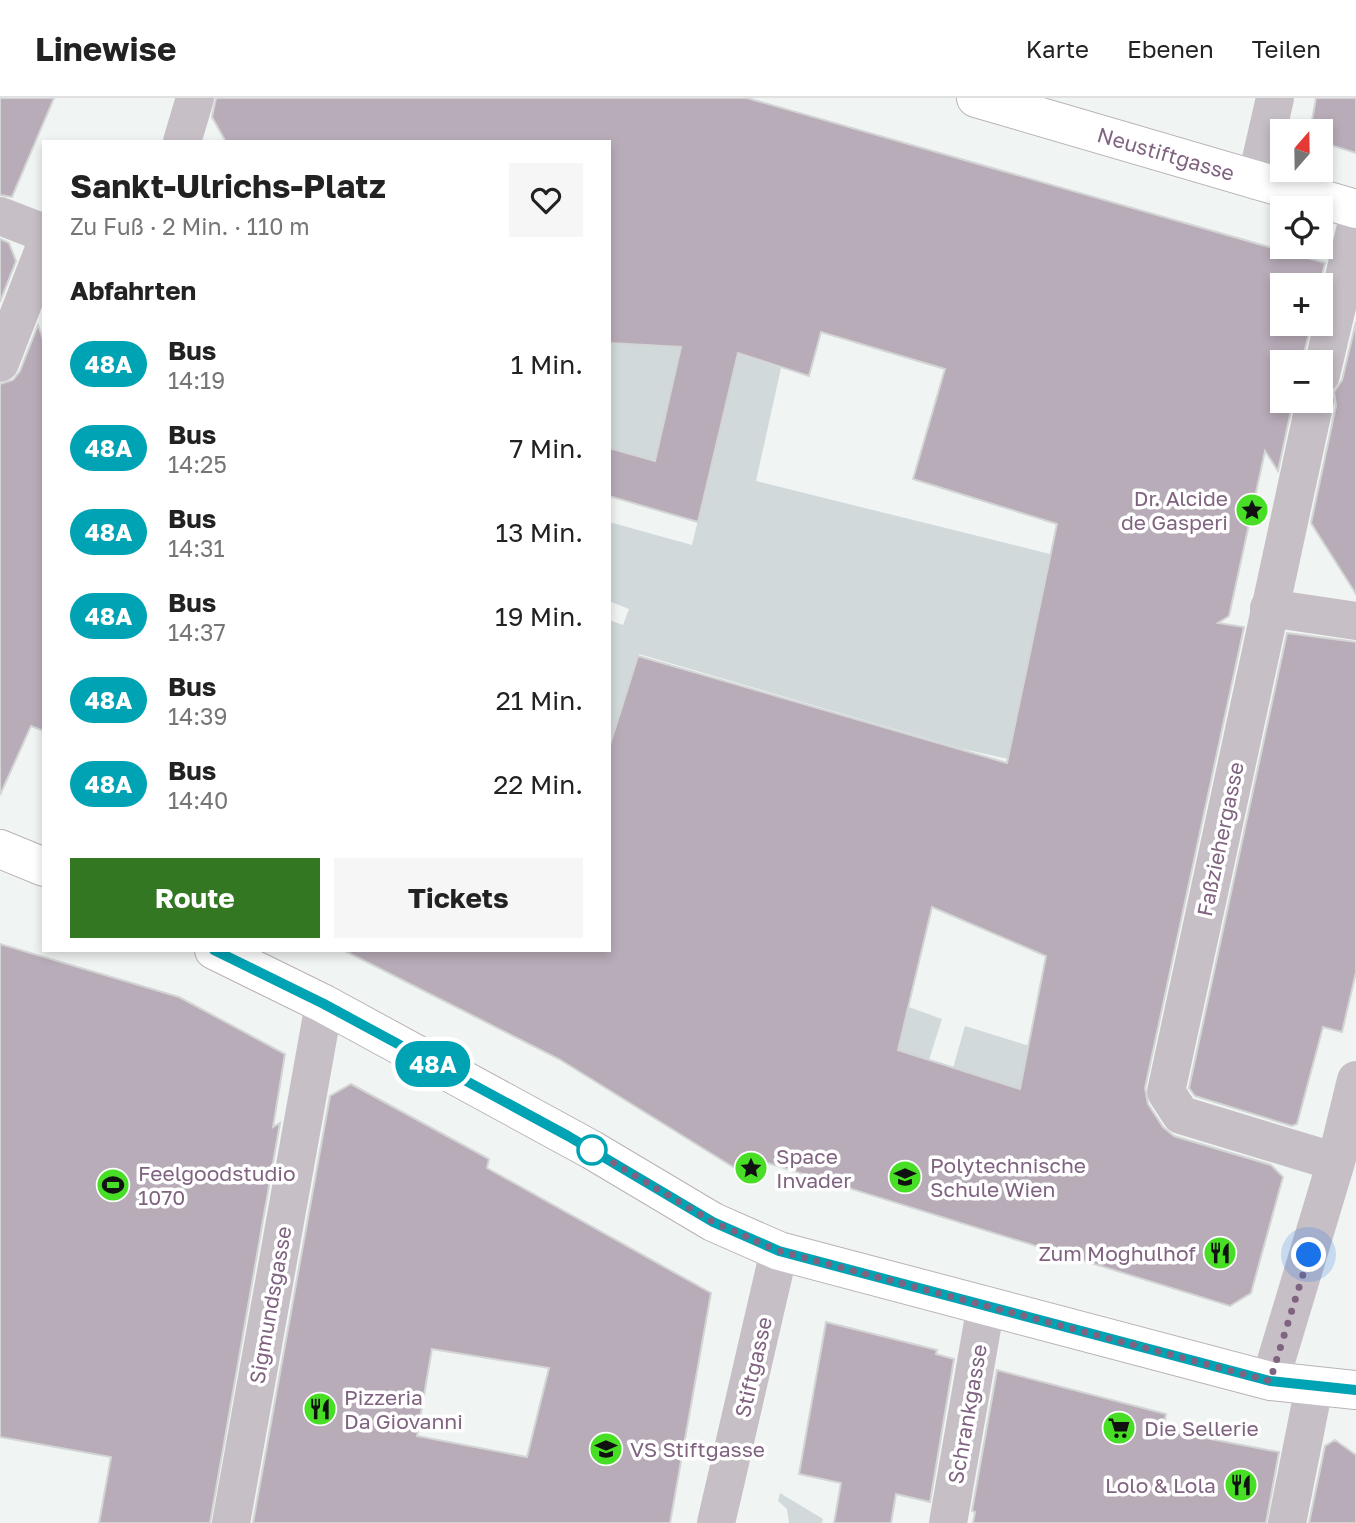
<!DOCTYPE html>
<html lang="de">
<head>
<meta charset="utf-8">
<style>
  :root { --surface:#fff; --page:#f6f6f6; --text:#222; --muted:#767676; --line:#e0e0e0; --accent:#337723 }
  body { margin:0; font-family:"Golos Text",sans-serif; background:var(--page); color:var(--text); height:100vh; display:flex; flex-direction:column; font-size:26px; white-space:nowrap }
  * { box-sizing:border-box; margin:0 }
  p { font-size:23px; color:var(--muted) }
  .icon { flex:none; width:38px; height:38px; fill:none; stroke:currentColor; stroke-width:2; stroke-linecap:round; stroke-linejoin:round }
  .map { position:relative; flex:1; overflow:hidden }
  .side { position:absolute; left:42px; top:42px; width:569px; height:812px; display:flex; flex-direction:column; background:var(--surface); border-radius:0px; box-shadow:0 4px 10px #0003 }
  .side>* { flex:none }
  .badge { padding:0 14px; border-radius:23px; font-size:24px; line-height:46px }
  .needle { width:46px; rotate:20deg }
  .buttons { position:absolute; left:1270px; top:21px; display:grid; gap:14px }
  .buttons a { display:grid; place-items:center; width:63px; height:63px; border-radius:0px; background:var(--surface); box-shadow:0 4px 10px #0003; font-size:35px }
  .you { position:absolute; width:35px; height:35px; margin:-18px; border:5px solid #fff; border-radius:50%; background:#1a73e8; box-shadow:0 0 0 10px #1a73e833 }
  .map>.badge { position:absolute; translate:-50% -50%; box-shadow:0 0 0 4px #fff }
  h2 { padding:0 28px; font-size:26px; line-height:63px }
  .round { display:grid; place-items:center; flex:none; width:74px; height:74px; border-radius:0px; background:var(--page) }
  .head { display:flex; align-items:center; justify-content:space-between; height:119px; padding:0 28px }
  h1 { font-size:33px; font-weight:700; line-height:52px }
  .button { display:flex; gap:14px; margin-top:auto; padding:14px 28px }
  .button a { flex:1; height:80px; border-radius:0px; background:var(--accent); color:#fff; font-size:28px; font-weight:700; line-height:80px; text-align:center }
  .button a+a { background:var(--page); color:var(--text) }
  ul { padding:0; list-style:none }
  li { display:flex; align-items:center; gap:21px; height:84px; padding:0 28px }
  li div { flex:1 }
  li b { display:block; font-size:26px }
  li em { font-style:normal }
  li .badge { min-width:77px; font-weight:700; text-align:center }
  header { display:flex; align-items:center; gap:42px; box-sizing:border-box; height:98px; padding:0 35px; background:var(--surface); border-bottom:2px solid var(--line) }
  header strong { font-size:33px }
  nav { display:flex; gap:38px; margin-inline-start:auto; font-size:24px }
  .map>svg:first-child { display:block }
  .green { fill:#d1d9db }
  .building { fill:#b8acb8; stroke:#d3d5d4; stroke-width:2; fill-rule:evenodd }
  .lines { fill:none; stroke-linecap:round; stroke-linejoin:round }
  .secondary-casing { stroke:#bab1ba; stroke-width:40 }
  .pedestrian { stroke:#c6bfc6; stroke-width:38 }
  .minor { stroke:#c6bfc6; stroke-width:38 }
  .secondary { stroke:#fff; stroke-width:38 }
  .line-casing { stroke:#fff; stroke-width:16 }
  .line { stroke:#00a3b4; stroke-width:10 }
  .walk { stroke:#806380; stroke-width:7; stroke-dasharray:0 12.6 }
  .stop-dot { fill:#fff; stroke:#00a3b4; stroke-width:3.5 }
  .labels { text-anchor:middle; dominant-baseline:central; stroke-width:7; stroke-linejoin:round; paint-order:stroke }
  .street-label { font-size:21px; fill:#806380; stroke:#fff }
  .poi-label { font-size:21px; fill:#806380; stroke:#fff; text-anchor:start }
</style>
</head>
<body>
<header>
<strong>Linewise</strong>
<nav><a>Karte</a><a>Ebenen</a><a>Teilen</a></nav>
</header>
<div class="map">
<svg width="1356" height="1425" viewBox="0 0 1356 1425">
  <rect width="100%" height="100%" fill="#f0f4f2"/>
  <!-- green -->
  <path class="green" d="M 609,245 L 681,249 L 655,363 L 609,350 Z
    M 738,256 L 781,270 L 756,383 L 1050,456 L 1008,661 L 959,650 L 639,556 L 609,650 L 609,522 L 623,527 L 629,511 L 609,503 L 609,424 L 692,447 Z
    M 867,894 L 942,921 L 929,962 L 858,940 Z
    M 965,928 L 1039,951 L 1030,994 L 953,970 Z
    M 780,1395 L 823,1421 L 822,1425 L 789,1425 L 787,1411 L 778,1403 Z"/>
  <!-- building -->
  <path class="building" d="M 0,0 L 54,0 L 12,99 L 0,97 Z
    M 216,0 L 747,0 L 1325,165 L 1320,187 L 1283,187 L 1283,226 L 1311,226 L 1302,264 L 1283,264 L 1283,303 L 1293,303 L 1278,373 L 1265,353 L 1229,518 L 1218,525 L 1244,529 L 1145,990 L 1148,1006 L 1163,1029 L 1174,1038 L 1271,1067 L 1283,1079 L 1251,1195 L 1230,1208 L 758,1062 L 746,1077 L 559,961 L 343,852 L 609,852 L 609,650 L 638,558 L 1007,665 L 1057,426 L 913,381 L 945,271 L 821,234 L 809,278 L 738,255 L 698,424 L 609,398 L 609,350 L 655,363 L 681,249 L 609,245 L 609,44 L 226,44 L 212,19 ZM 932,809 L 1046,858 L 1020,991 L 898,952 Z
    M 1316,0 L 1356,0 L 1356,55 L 1321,44 L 1321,33 L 1310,33 Z
    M 0,141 L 9,145 L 16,163 L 0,204 Z
    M 1356,224 L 1356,496 L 1311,425 L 1336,308 L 1334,294 L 1342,282 Z
    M 38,227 L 44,244 L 44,633 L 31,628 L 0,697 L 0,286 L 13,282 L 20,273 Z
    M 1287,535 L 1356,544 L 1356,874 L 1342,934 L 1323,929 L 1297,1026 L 1292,1028 L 1195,998 L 1189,990 Z
    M 0,846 L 179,899 L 285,956 L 273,1029 L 280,1025 L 210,1425 L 99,1425 L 111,1359 L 0,1339 Z
    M 351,986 L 489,1061 L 487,1070 L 711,1195 L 670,1425 L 253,1425 L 330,998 ZM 432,1251 L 549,1270 L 527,1359 L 417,1338 Z
    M 826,1224 L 937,1252 L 936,1256 L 954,1261 L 930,1404 L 896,1396 L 891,1425 L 834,1425 L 841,1385 L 799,1376 Z
    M 997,1272 L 1166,1316 L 1163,1332 L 1279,1354 L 1266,1425 L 973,1425 L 975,1414 L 972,1413 Z
    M 1335,1342 L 1356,1357 L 1356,1425 L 1309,1425 L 1325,1348 Z"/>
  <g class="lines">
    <defs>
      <g id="secondary">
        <path id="s1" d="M 976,0 L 1356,111"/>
        <path d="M 0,751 L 44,769"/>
        <path d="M 214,852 L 324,906 L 592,1052 L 713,1124 L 779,1153 L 1270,1283 L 1356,1292"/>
      </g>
    </defs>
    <!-- secondary casing -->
    <use href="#secondary" class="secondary-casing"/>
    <!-- pedestrian -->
    <path class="pedestrian" d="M 182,44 L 195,0
      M 0,118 L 44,135
      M 0,265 L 44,151
      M 1269,510 L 1356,523
      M 1287,1425 L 1314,1289"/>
    <!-- minor -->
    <path class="minor" d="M 1256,83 L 1275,0
      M 1321,277 L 1356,128
      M 1315,303 L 1166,994 L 1181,1017 L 1336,1064
      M 1270,1283 L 1336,1064 L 1356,982
      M 231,1425 L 324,906
      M 716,1425 L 779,1153
      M 948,1425 L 986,1207"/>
    <!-- secondary -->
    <use href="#secondary" class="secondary"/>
  </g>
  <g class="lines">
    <defs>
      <path id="line" d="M 214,852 L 324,906 L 568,1038 L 713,1124 L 779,1153 L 1270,1283 L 1356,1292"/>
    </defs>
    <!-- line casing -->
    <use href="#line" class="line-casing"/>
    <!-- line -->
    <use href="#line" class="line"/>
    <!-- walk -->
    <path class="walk" d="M 592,1052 L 713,1124 L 779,1153 L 1270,1283 L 1309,1157"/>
  </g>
  <!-- icons -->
  <defs>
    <symbol id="sight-disc" viewBox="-11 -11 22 22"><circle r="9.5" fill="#47de25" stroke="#fff"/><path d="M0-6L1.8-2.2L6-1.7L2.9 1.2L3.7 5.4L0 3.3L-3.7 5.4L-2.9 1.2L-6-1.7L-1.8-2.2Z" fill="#111"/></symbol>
    <symbol id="school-disc" viewBox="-11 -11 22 22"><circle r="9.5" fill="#47de25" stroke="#fff"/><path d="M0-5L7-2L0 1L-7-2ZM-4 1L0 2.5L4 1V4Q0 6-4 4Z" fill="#111"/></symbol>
    <symbol id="stadium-disc" viewBox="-11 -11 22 22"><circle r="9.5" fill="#47de25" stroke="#fff"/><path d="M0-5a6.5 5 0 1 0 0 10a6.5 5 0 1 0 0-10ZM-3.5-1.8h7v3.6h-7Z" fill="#111"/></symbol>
    <symbol id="restaurant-disc" viewBox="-11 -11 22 22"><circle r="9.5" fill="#47de25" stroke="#fff"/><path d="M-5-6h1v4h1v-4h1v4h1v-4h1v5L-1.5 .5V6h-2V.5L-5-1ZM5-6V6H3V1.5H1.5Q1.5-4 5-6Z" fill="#111"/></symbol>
    <symbol id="supermarket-disc" viewBox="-11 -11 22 22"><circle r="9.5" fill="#47de25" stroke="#fff"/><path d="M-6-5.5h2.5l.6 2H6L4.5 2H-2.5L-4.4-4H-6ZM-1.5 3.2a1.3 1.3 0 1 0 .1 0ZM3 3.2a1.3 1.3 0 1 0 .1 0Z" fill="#111"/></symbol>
  </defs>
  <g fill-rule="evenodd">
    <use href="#sight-disc" x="1233" y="393" width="38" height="38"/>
    <use href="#sight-disc" x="732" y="1051" width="38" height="38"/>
    <use href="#school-disc" x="886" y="1060" width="38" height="38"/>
    <use href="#stadium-disc" x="94" y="1068" width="38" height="38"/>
    <use href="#restaurant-disc" x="1201" y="1136" width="38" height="38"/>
    <use href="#restaurant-disc" x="301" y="1292" width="38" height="38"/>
    <use href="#supermarket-disc" x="1100" y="1311" width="38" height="38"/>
    <use href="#school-disc" x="587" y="1332" width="38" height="38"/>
    <use href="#restaurant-disc" x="1222" y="1368" width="38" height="38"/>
  </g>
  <!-- markers -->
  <circle class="stop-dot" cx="592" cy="1052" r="14"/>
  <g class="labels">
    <!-- street labels -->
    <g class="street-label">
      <text stroke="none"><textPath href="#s1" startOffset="198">Neustiftgasse</textPath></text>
      <text transform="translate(1220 741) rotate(-78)">Faßziehergasse</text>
      <text transform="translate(270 1207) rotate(-80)">Sigmundsgasse</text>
      <text transform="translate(753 1269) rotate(-77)">Stiftgasse</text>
      <text transform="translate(967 1316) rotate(-80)">Schrankgasse</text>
    </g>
    <!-- poi labels -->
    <g class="poi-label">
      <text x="1228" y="400" text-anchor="end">Dr. Alcide<tspan x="1228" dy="24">de Gasperi</tspan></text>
      <text x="776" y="1058">Space<tspan x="776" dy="24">Invader</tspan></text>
      <text x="930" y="1067">Polytechnische<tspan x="930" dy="24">Schule Wien</tspan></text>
      <text x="138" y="1075">Feelgoodstudio<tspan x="138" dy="24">1070</tspan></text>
      <text x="1196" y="1155" text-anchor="end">Zum Moghulhof</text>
      <text x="344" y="1299">Pizzeria<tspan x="344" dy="24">Da Giovanni</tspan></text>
      <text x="1144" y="1330">Die Sellerie</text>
      <text x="630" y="1351">VS Stiftgasse</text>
      <text x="1216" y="1387" text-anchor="end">Lolo &amp; Lola</text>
    </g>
  </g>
</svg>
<div class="buttons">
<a><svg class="needle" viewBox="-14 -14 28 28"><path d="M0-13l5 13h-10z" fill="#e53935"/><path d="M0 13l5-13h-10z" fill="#767676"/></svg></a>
<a><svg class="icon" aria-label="locate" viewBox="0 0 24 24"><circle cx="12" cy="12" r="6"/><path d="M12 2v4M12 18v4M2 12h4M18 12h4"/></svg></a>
<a>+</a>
<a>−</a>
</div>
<div class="you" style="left:1309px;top:1157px"></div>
<b class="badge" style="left:433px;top:966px;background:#00a3b4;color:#fff">48A</b>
<section class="side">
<div class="head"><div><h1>Sankt-Ulrichs-Platz</h1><p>Zu Fuß · 2 Min. · 110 m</p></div><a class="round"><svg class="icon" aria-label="heart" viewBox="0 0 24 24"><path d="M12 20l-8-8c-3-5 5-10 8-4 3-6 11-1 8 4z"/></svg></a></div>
<h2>Abfahrten</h2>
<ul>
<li><span class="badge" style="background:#00a3b4;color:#fff">48A</span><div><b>Bus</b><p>14:19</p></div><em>1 Min.</em></li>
<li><span class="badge" style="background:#00a3b4;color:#fff">48A</span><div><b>Bus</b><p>14:25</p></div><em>7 Min.</em></li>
<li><span class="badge" style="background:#00a3b4;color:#fff">48A</span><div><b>Bus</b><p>14:31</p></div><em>13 Min.</em></li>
<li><span class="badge" style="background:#00a3b4;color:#fff">48A</span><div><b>Bus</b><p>14:37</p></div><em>19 Min.</em></li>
<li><span class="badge" style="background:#00a3b4;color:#fff">48A</span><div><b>Bus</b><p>14:39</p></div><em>21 Min.</em></li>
<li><span class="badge" style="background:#00a3b4;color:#fff">48A</span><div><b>Bus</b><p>14:40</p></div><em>22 Min.</em></li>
</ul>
<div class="button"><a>Route</a><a>Tickets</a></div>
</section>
</div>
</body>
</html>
